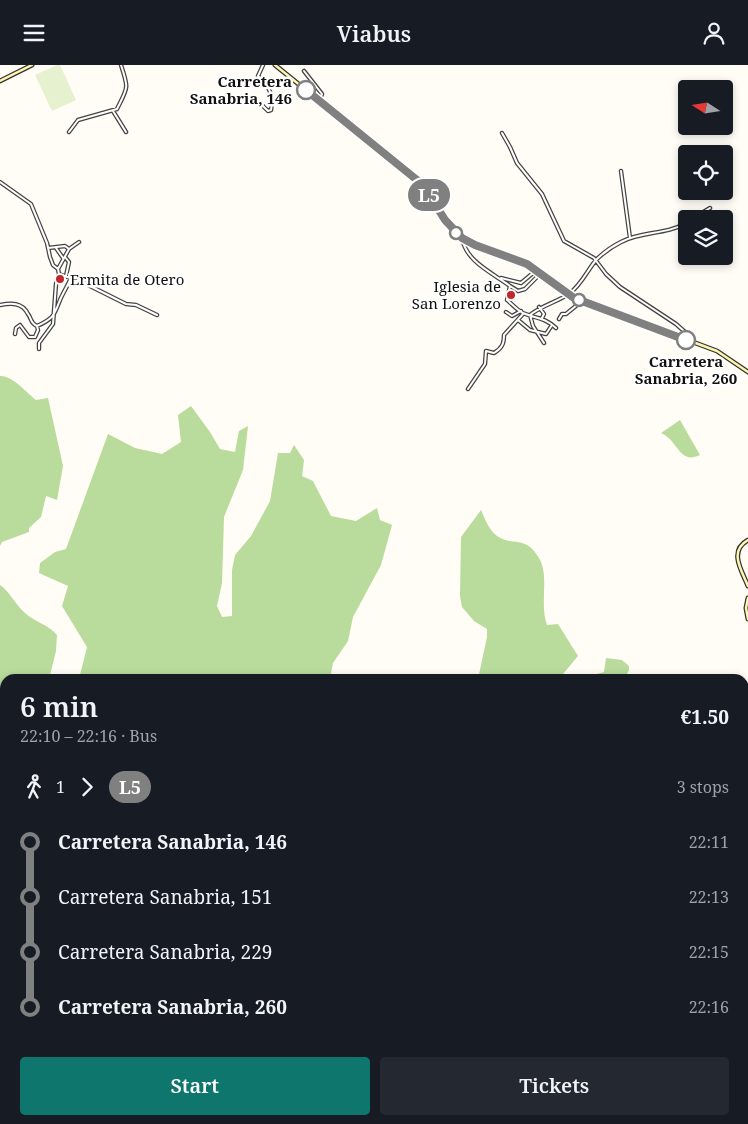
<!DOCTYPE html>
<html lang="en">
<head>
<meta charset="utf-8">
<style>
  :root { --surface:#171b24; --page:#242831; --text:#f1f3f6; --muted:#9ea1a6; --accent:#0f766e }
  body { margin:0; font-family:"Noto Serif",serif; background:var(--page); color:var(--text); height:100vh; display:flex; flex-direction:column; font-size:19px; white-space:nowrap }
  * { box-sizing:border-box; margin:0 }
  p { font-size:16px; color:var(--muted) }
  .icon { flex:none; width:28px; height:28px; fill:none; stroke:currentColor; stroke-width:2; stroke-linecap:round; stroke-linejoin:round }
  .map { position:relative; flex:1; overflow:hidden }
  .side { position:absolute; left:0px; top:609px; width:749px; height:451px; display:flex; flex-direction:column; background:var(--surface); border-radius:15px 15px 0 0; box-shadow:0 2px 8px #0003 }
  .side>* { flex:none }
  .badge { padding:0 10px; border-radius:16px; font-size:18px; line-height:32px }
  .needle { width:32px; rotate:282deg }
  .controls { position:absolute; left:678px; top:15px; display:grid; gap:10px }
  .controls a { display:grid; place-items:center; width:55px; height:55px; border-radius:5px; background:var(--surface); box-shadow:0 2px 8px #0003; font-size:25px }
  .map>.badge { position:absolute; translate:-50% -50%; box-shadow:0 0 0 2px #fff }
  .legs { display:flex; align-items:center; gap:8px; height:55px; padding:0 20px; font-size:16px }
  .legs p { margin-inline-start:auto }
  .overview { display:flex; align-items:center; justify-content:space-between; height:85px; padding:0 20px }
  h1 { font-size:28px; font-weight:600; line-height:38px }
  .primary-button { display:flex; gap:10px; margin-top:auto; padding:10px 20px }
  .primary-button a { flex:1; height:58px; border-radius:5px; background:var(--accent); color:#fff; font-size:20px; font-weight:600; line-height:58px; text-align:center }
  .primary-button a+a { background:var(--page); color:var(--text) }
  ul { padding:0 20px; list-style:none }
  li { display:flex; align-items:center; gap:18px; height:55px; font-size:19px }
  li i { display:grid; place-items:center; width:8px; height:100%; margin:0 6px; background:currentColor }
  li i::after { content:''; width:12px; height:12px; margin:-6px; border:4px solid; border-radius:50%; background:var(--surface) }
  li p { margin-inline-start:auto }
  li:first-child i { background:linear-gradient(#0000 50%,currentColor 0) }
  li:last-child i { background:linear-gradient(currentColor 50%,#0000 0) }
  header { display:flex; justify-content:space-between; align-items:center; height:65px; padding:0 20px; background:var(--surface); font-size:22px; font-weight:600 }
  .map>svg:first-child { display:block }
  .forest { fill:#b9dc9c }
  .pitch { fill:#e6f2cf }
  .lines { fill:none; stroke-linecap:round; stroke-linejoin:round }
  .street-casing { stroke:#444; stroke-width:4.5 }
  .secondary-casing { stroke:#333; stroke-width:5 }
  .street { stroke:#fff; stroke-width:2 }
  .secondary { stroke:#fff6b0; stroke-width:2.5 }
  .line-1-casing { stroke:#fff; stroke-width:11 }
  .line-1 { stroke:#808080; stroke-width:8 }
  .stop-1-dot { fill:#fff; stroke:#808080; stroke-width:2.5 }
  .poi-dot { fill:#c4262e; stroke:#fff; stroke-width:2 }
  .labels { text-anchor:middle; dominant-baseline:central; stroke-width:5; stroke-linejoin:round; paint-order:stroke }
  .stop-label { font-size:15px; font-weight:bold; fill:#111; stroke:#fff; text-anchor:end }
  .poi-label { font-size:15px; fill:#111; stroke:#fff; text-anchor:start }
</style>
</head>
<body>
<header><svg class="icon" aria-label="menu" viewBox="0 0 24 24"><path d="M4 6h16M4 12h16M4 18h16"/></svg>Viabus<svg class="icon" aria-label="person" viewBox="0 0 24 24"><circle cx="12" cy="8" r="4"/><path d="M4 21q1-7 8-7t8 7"/></svg></header>
<div class="map">
<svg width="748" height="1059" viewBox="0 0 748 1059">
  <rect width="100%" height="100%" fill="#fffdf5"/>
  <!-- forest -->
  <path class="forest" d="M 0,311 C 12,310 27,328 36,335 L 48,333 L 63,401 L 57,435 L 46,431 L 41,452 L 29,463 L 29,467 L 2,477 L 0,481 Z
    M 191,341 L 210,367 L 220,384 L 235,387 L 239,366 L 248,361 L 243,405 L 224,452 L 222,518 L 217,541 L 222,552 L 232,551 L 232,505 L 235,490 L 251,471 L 270,436 L 278,388 L 290,388 L 294,380 L 304,395 L 302,411 L 313,416 L 331,451 L 356,456 L 377,443 L 380,455 L 392,460 L 381,500 L 353,552 L 348,576 L 333,598 L 330,614 L 79,614 L 87,582 L 62,541 L 68,521 L 39,508 L 40,498 L 55,487 L 66,484 L 108,369 L 135,383 L 162,389 L 181,377 L 178,350 Z
    M 680,355 L 700,390 C 679,400 679,376 661,368 Z
    M 481,445 C 485,454 489,465 497,471 C 513,482 525,469 539,493 C 550,512 539,537 547,560 L 558,559 L 578,591 L 563,609 L 566,614 L 478,614 L 487,572 L 487,564 L 474,556 L 462,542 L 460,531 L 461,472 Z
    M 0,520 C 10,527 15,539 24,547 C 34,557 48,559 57,570 L 56,586 L 49,614 L 5,614 L 5,687 L 0,687 Z
    M 606,593 L 622,595 L 629,601 L 629,605 L 625,613 L 578,614 L 604,607 Z
    M 0,693 L 5,693 L 5,813 L 0,809 Z
    M 748,804 L 748,940 L 744,940 L 744,812 Z
    M 0,816 L 5,821 L 5,1055 L 294,1055 L 293,1059 L 0,1059 Z
    M 748,997 L 748,1046 L 744,1045 L 744,1001 Z
    M 375,1055 L 415,1055 L 412,1059 L 375,1059 Z
    M 442,1055 L 501,1055 L 501,1059 L 440,1059 Z
    M 578,1055 L 619,1055 L 615,1059 L 578,1059 Z"/>
  <!-- pitch -->
  <path class="pitch" d="M 57,0 L 60,0 L 76,35 L 52,46 L 35,10 Z"/>
  <g class="lines">
    <defs>
      <path id="street" d="M 263,0 L 258,11 C 269,21 274,30 271,45 L 268,46 L 263,41
        M 304,6 L 322,29 L 319,36
        M 113,46 L 126,67
        M 69,67 L 78,55 L 117,44 C 128,22 129,24 121,0
        M 502,68 L 510,82 L 517,98 L 542,129 L 564,176 L 594,193 L 606,209 L 620,222 L 676,259 L 685,267 L 688,276
        M 621,106 L 630,173
        M 0,117 L 31,139 L 47,178 L 50,192 L 53,200 L 58,204 L 59,209 L 84,218 L 126,239 L 136,240 L 157,250
        M 692,154 L 710,143
        M 462,173 C 466,197 493,208 510,221 L 507,235 C 512,239 517,245 523,248 C 537,254 544,252 556,263
        M 48,183 L 65,181 L 69,184
        M 56,183 L 63,193
        M 65,192 L 69,197 L 66,211
        M 58,204 L 69,184 L 79,177
        M 501,213 L 521,218 L 533,208 L 540,210
        M 510,221 L 518,226 L 525,224 L 539,210
        M 0,240 C 11,238 22,237 28,249 C 32,254 30,258 37,261 C 53,254 54,251 60,235 C 63,228 68,220 71,213
        M 539,242 L 544,249 L 542,253
        M 506,247 L 512,251 L 521,246
        M 559,254 L 562,249 L 566,249 L 582,236
        M 518,255 L 530,265 L 546,269 L 552,260
        M 15,269 L 16,263 L 20,260 L 29,272 L 35,272 L 38,265 L 37,261
        M 544,278 L 533,261 L 530,250 C 542,240 558,237 570,228 C 581,220 587,206 596,195 C 602,189 613,181 621,177 C 641,166 666,170 686,158
        M 39,284 L 39,278 L 53,259 L 56,219 L 59,209
        M 468,324 L 485,299 L 486,286 L 494,288 C 502,283 504,279 504,270 L 523,249"/>
      <path id="secondary" d="M 275,0 L 417,115 L 425,123 L 445,155 L 462,173 L 475,180 L 527,199 L 575,233 L 717,286 L 748,307
        M 0,16 L 32,0
        M 748,475 C 728,486 742,506 748,521
        M 748,533 L 746,543 L 748,554"/>
    </defs>
    <!-- street casing -->
    <use href="#street" class="street-casing"/>
    <!-- secondary casing -->
    <use href="#secondary" class="secondary-casing"/>
    <!-- street -->
    <use href="#street" class="street"/>
    <!-- secondary -->
    <use href="#secondary" class="secondary"/>
  </g>
  <g class="lines">
    <defs>
      <path id="line-1" d="M 306,25 L 417,115 L 425,123 L 445,155 L 462,173 L 475,180 L 527,199 L 574,233 L 686,275"/>
    </defs>
    <!-- line-1 casing -->
    <use href="#line-1" class="line-1-casing"/>
    <!-- line-1 -->
    <use href="#line-1" class="line-1"/>
  </g>
  <!-- markers -->
  <g class="stop-1-dot">
    <circle cx="306" cy="25" r="9"/>
    <circle cx="456" cy="168" r="6"/>
    <circle cx="579" cy="235" r="6"/>
    <circle cx="686" cy="275" r="9"/>
  </g>
  <g class="poi-dot">
    <circle cx="60" cy="214" r="5"/>
    <circle cx="511" cy="230" r="5"/>
  </g>
  <g class="labels">
    <!-- stop labels -->
    <g class="stop-label">
      <text x="292" y="16">Carretera<tspan x="292" dy="17">Sanabria, 146</tspan></text>
      <text x="686" y="296" text-anchor="middle">Carretera<tspan x="686" dy="17">Sanabria, 260</tspan></text>
    </g>
    <!-- poi labels -->
    <g class="poi-label">
      <text x="70" y="214">Ermita de Otero</text>
      <text x="501" y="221" text-anchor="end">Iglesia de<tspan x="501" dy="17">San Lorenzo</tspan></text>
    </g>
  </g>
</svg>
<div class="controls">
<a><svg class="needle" viewBox="-14 -14 28 28"><path d="M0-13l5 13h-10z" fill="#e53935"/><path d="M0 13l5-13h-10z" fill="#9ea1a6"/></svg></a>
<a><svg class="icon" aria-label="locate" viewBox="0 0 24 24"><circle cx="12" cy="12" r="6"/><path d="M12 2v4M12 18v4M2 12h4M18 12h4"/></svg></a>
<a><svg class="icon" aria-label="layers" viewBox="0 0 24 24"><path d="M12 4l9 5-9 5-9-5zM3 14l9 5 9-5"/></svg></a>
</div>
<b class="badge" style="left:429px;top:130px;background:#808080;color:#fff">L5</b>
<section class="side">
<div class="overview"><div><h1>6 min</h1><p>22:10 – 22:16 · Bus</p></div><b>€1.50</b></div>
<div class="legs"><svg class="icon" aria-label="walk" viewBox="0 0 24 24"><circle cx="13" cy="4" r="2"/><path d="M13 8l-2 6 4 7M11 14l-3 7M7 12l3-4h3l4 4"/></svg>1<svg class="icon" aria-label="forward" viewBox="0 0 24 24"><path d="M9 5l7 7-7 7"/></svg><b class="badge" style="background:#808080;color:#fff">L5</b><p>3 stops</p></div>
<ul>
<li><i style="color:#808080"></i><b>Carretera Sanabria, 146</b><p>22:11</p></li>
<li><i style="color:#808080"></i><span>Carretera Sanabria, 151</span><p>22:13</p></li>
<li><i style="color:#808080"></i><span>Carretera Sanabria, 229</span><p>22:15</p></li>
<li><i style="color:#808080"></i><b>Carretera Sanabria, 260</b><p>22:16</p></li>
</ul>
<div class="primary-button"><a>Start</a><a>Tickets</a></div>
</section>
</div>
</body>
</html>
